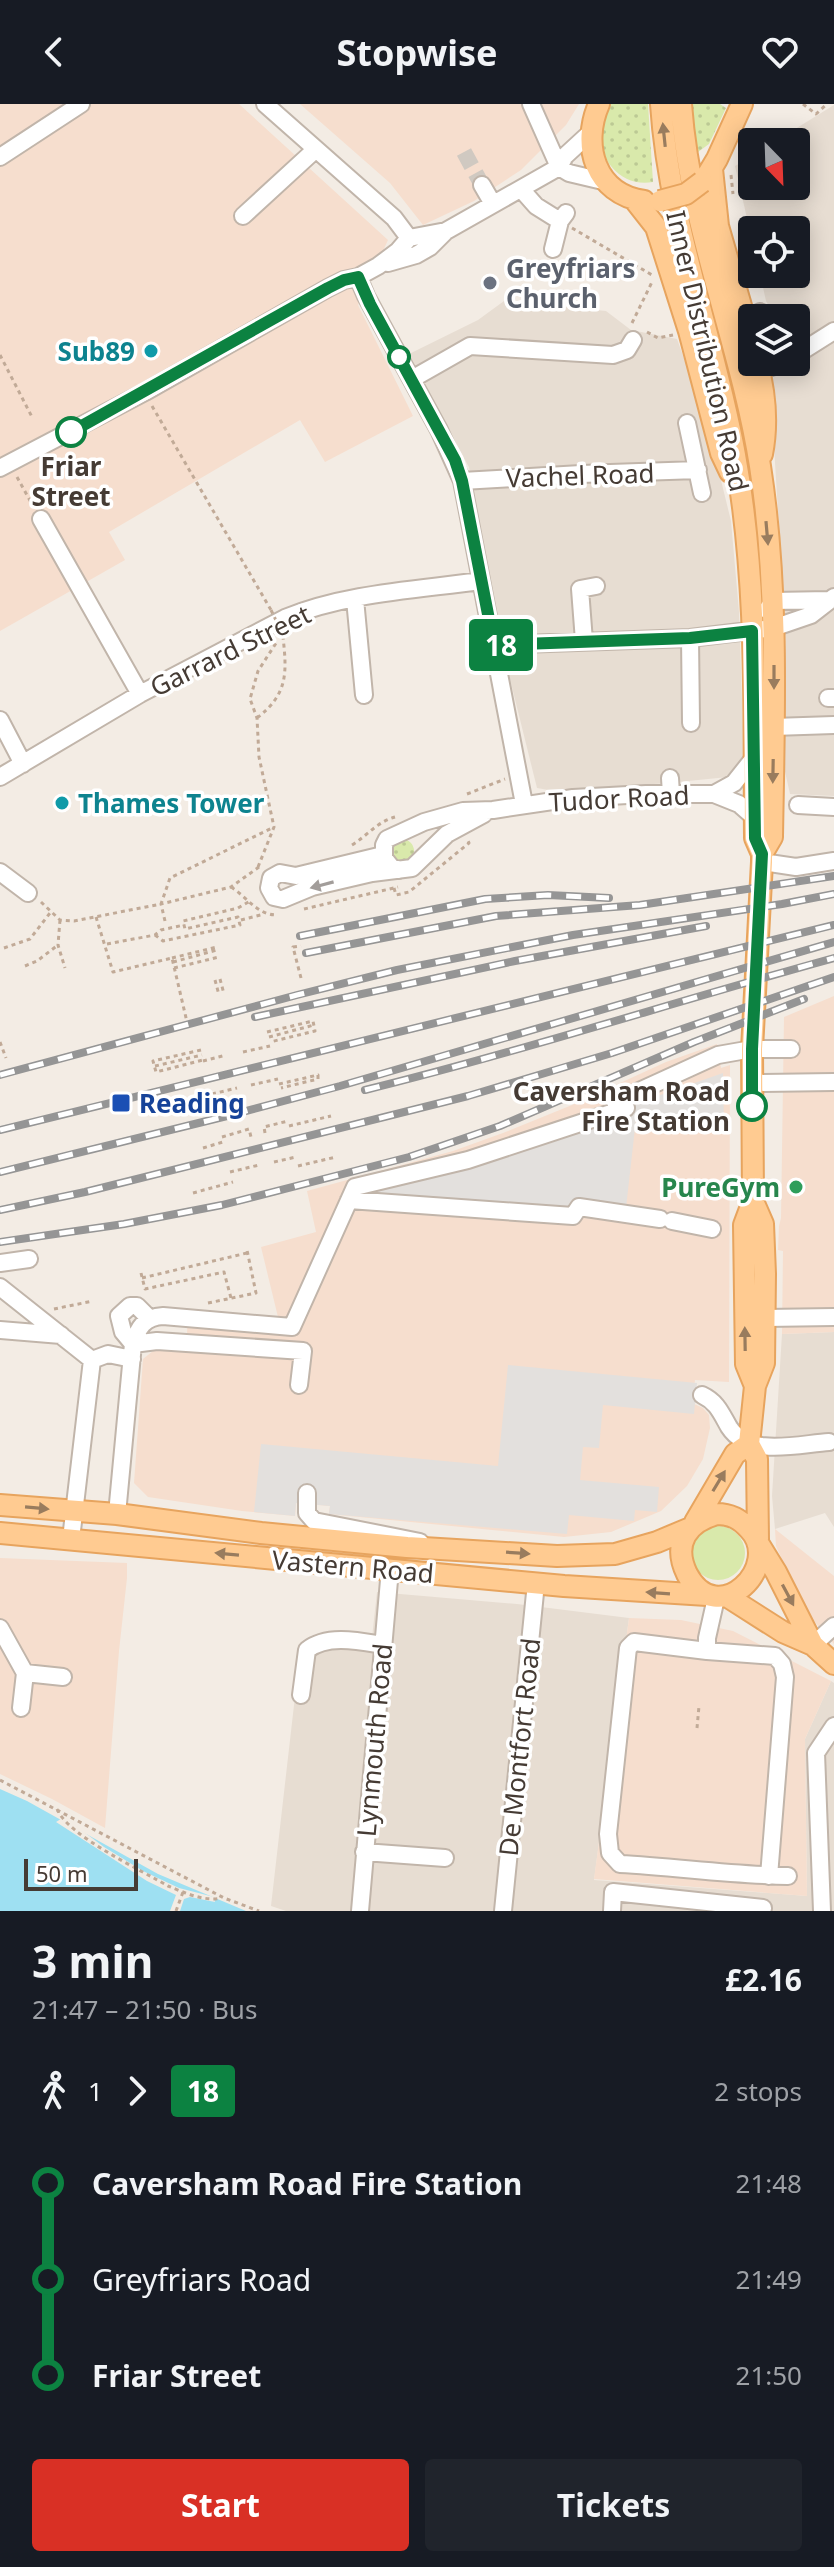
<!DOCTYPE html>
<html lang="en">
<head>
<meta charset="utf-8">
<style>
  :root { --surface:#171b24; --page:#20242c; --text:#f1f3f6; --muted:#9ea1a6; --accent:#d93025 }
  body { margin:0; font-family:"Noto Sans",sans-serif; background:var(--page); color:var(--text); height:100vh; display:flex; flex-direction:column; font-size:30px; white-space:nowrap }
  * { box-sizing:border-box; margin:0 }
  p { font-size:26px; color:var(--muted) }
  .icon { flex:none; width:44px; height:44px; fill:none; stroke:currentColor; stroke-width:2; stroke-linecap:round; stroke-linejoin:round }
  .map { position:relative; height:1807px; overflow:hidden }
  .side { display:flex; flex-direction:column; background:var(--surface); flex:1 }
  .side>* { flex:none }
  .badge { padding:0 16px; border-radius:6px; font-size:28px; line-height:52px }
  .needle { width:52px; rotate:157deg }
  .controls { position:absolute; left:738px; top:24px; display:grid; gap:16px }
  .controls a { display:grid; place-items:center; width:72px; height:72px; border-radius:8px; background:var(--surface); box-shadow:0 4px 20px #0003; font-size:40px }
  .scale { position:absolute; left:24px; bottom:20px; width:114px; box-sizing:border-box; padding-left:8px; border:4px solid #453b34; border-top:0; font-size:22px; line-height:28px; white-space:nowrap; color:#453b34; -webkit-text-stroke:6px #fff; paint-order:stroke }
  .map>.badge { position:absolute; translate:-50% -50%; box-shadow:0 0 0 4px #fff }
  .legs { display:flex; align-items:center; gap:12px; height:88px; padding:0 32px; font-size:26px }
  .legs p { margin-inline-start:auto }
  .headline { display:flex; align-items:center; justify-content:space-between; height:136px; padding:0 32px }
  h1 { font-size:44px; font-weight:700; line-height:60px }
  .primary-button { display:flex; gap:16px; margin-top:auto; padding:16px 32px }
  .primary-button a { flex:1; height:92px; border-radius:8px; background:var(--accent); color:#fff; font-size:32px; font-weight:700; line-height:92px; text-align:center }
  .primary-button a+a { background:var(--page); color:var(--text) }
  ul { padding:0 32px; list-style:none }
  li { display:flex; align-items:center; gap:28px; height:96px; font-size:30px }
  li i { display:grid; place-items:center; width:12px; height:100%; margin:0 10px; background:currentColor }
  li i::after { content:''; width:20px; height:20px; margin:-10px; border:6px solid; border-radius:50%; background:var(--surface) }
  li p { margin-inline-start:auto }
  li:first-child i { background:linear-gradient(#0000 50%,currentColor 0) }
  li:last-child i { background:linear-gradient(currentColor 50%,#0000 0) }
  header { display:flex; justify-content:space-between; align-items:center; height:104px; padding:0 32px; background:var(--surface); font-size:36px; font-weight:700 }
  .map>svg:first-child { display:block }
  .residential { fill:#e7ddd2 }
  .commercial { fill:#f6dece }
  .grass { fill:url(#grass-dots) }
  .garden { fill:#d9e9ab }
  .parking { fill:#e3e0dd }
  .water { fill:#9ee0f2 }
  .pier { fill:#f3ece4 }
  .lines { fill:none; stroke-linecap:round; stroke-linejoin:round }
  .minor-tunnel { stroke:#d0c9c1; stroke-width:16; stroke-dasharray:16 8; stroke-linecap:butt }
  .minor-casing { stroke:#c1b5aa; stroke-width:20 }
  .major-casing { stroke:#e7a45e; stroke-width:24 }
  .path { stroke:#c1aa97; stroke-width:3; stroke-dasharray:4 4; stroke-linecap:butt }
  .minor { stroke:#fff; stroke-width:16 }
  .major { stroke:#ffcb91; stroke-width:20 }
  .rail-casing { stroke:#959595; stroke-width:8 }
  .rail { stroke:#fff; stroke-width:5; stroke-dasharray:15; stroke-linecap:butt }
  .major-bridge-casing { stroke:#e7a45e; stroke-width:24; stroke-linecap:butt }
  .path-bridge { stroke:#c1aa97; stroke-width:3; stroke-dasharray:4 4; stroke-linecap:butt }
  .major-bridge { stroke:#ffcb91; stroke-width:20 }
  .oneway { fill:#997c5e }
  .oneway2 { fill:#a29d9a }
  .line-1-casing { stroke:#fff; stroke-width:18 }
  .line-1 { stroke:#0c8241; stroke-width:12 }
  .worship-dot { fill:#6b7280; stroke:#fff; stroke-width:3 }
  .culture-dot { fill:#0f9aa8; stroke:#fff; stroke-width:3 }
  .stop-1-dot { fill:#fff; stroke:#0c8241; stroke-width:4 }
  .transit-dot { fill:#1a4fb4; stroke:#fff; stroke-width:3 }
  .leisure-dot { fill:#2e9e5b; stroke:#fff; stroke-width:3 }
  .labels { text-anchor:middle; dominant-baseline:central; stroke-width:7; stroke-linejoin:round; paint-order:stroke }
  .worship-label { font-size:26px; font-weight:bold; fill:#5b616d; stroke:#fff; text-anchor:start }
  .culture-label { font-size:26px; font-weight:bold; fill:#0d838f; stroke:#fff; text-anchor:end }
  .street-label { font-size:26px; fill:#453b34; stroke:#fff }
  .stop-label { font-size:26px; font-weight:bold; fill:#453b34; stroke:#fff }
  .transit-label { font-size:26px; font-weight:bold; fill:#164399; stroke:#fff; text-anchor:start }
  .leisure-label { font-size:26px; font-weight:bold; fill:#27864d; stroke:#fff; text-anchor:end }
</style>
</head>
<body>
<header><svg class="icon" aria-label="back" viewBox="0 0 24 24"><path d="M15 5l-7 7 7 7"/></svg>Stopwise<svg class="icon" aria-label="heart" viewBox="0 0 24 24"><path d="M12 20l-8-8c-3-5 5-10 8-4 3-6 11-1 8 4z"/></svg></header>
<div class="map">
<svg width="834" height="1807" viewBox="0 0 834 1807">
  <defs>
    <pattern id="grass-dots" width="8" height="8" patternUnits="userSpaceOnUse" patternTransform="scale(2)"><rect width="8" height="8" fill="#d9e9ab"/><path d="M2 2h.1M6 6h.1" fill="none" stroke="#bcc994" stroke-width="1.8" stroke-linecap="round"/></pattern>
  </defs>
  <rect width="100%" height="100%" fill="#f3ece4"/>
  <!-- residential -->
  <path class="residential" d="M 834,1 L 834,692 L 790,690 L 782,654 L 786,538 L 770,277 L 792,258 L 796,258 L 796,214 L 776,214 L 766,197 L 760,170 L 796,170 L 796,126 L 752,126 L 752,136 L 735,62 L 752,52 L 752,82 L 796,82 L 796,38 L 774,38 Z
    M 504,197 L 606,207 L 631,226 L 677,235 L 706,315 L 731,417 L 739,508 L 744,655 L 728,673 L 668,679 L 554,687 L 537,684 L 504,551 L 469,363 L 405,252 L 478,216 Z
    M 834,1228 L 834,1423 L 825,1409 L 775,1425 L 772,1392 L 782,1230 Z
    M 377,1488 L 517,1500 L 629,1514 L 594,1776 L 807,1792 L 805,1635 L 831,1577 L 834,1579 L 834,1807 L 286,1807 L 271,1802 L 301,1540 L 371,1543 Z"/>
  <!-- commercial -->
  <path class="commercial" d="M 0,0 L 239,0 L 388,136 L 358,201 L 413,312 L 325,358 L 300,316 L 109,428 L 125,456 L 0,527 Z
    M 300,0 L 579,0 L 566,21 L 521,66 L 474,97 L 423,121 L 390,79 Z
    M 834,892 L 834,1228 L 782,1230 L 783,1147 L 778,1146 L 779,1122 L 781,1114 L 784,913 Z
    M 717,940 L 721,964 L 730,961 L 729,1278 L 695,1276 L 692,1299 L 703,1304 L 709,1311 L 710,1324 L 703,1355 L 687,1382 L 661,1407 L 611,1428 L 564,1433 L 329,1410 L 330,1402 L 296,1399 L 295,1412 L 242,1407 L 148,1393 L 134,1379 L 143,1255 L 153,1247 L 157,1229 L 187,1230 L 188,1207 L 278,1213 L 261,1143 L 316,1128 L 307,1087 L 453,1047 L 503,1029 L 572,1001 L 666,958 Z
    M 775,1425 L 834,1472 L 834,1540 L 805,1507 L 776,1442 Z
    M 0,1454 L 127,1459 L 127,1474 L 119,1547 L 105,1724 L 52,1695 L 0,1670 Z
    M 629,1514 L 681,1516 L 733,1527 L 831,1577 L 805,1635 L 807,1792 L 594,1775 Z"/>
  <!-- grass -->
  <path class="grass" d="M 611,0 L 648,0 L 653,78 C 621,84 597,55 600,23 C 601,16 608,7 611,0 Z
    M 692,0 L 720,0 L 726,4 L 709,40 L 694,51 Z
    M390 747a12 12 0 1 1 24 0a12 12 0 1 1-24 0Z"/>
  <!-- garden -->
  <path class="garden" d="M691 1449a27 27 0 1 1 54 0a27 27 0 1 1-54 0Z"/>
  <!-- parking -->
  <path class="parking" d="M 723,969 L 724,1024 L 636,1015 L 626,1104 L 597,1099 L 596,1115 L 340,1092 L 441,1068 Z
    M 508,1261 L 697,1279 L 694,1310 L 603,1301 L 599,1344 L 583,1343 L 580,1376 L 659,1383 L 657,1408 L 635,1406 L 634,1417 L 569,1411 L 567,1430 L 329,1410 L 330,1402 L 296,1399 L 295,1412 L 254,1408 L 261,1340 L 498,1362 Z"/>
  <!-- water -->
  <path class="water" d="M 0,1685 L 27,1697 L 158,1770 L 246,1807 L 0,1807 Z"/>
  <!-- pier -->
  <path class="pier" d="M 64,1713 L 104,1743 L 143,1767 L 179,1784 L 214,1793 L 215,1798 L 190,1793 L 184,1795 L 180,1807 L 170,1807 L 176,1791 L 147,1777 L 56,1718 Z"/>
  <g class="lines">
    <!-- minor-tunnel -->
    <path class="minor-tunnel" d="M 464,48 L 482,81"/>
    <defs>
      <path id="minor" d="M 265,0 L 394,114 L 409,134
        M 531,0 L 559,63
        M 0,53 L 81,0
        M 559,63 L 569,69 L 607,78
        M 482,81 L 493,100
        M 521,85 L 536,102 L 560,117 L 566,109
        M 243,112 L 316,45
        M 553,145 L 560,117
        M 388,159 L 416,151 L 430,143 L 446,127 L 559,63 L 565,52 L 590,29
        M 358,173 L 366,192 L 439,326 L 462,377 L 524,700
        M 760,208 L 764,214
        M 796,251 L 834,227
        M 760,268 L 783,258
        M 412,275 L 470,242 L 613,251 L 627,246 L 633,236
        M 687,319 L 702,389
        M 0,364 L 145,288 L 328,184 L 344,176 L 358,173 L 378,162 L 398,147 L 409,134 L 446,127
        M 462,377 L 581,370 L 698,366
        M 41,415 L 140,590
        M 355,495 L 364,591
        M 767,506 L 773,497 L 829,496
        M 690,534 L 691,619
        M 584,537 L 580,485 L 596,482
        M 494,541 L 690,534 L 773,524 L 811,511 L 834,493
        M 828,594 L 834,594
        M 0,616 L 23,660
        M 773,623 L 834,621
        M 0,673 L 140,590 L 285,514 C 346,489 416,486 481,477
        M 670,674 L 671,690
        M 714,690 L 734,679 L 753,655
        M 798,701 L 834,703
        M 383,751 L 296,772 L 280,769 L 271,774 L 269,784 L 274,793 L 283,795 L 312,783 L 372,769 L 412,764 L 447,730 L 484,710
        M 762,758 L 796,763 L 834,757
        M 399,766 L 392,764 L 384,754 L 384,741 L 387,735 L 424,718 L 463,707 L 493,706 L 573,694 L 646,690 L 714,690 L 739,700 L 755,714
        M 0,768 L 28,789
        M 752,979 L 834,978
        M 615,998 L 718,951 L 752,945 L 791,945
        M 349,1096 L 573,1112 L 579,1103 L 660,1115
        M 672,1117 L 712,1125
        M 0,1159 L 29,1155
        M 0,1183 L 92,1256
        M 765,1214 L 834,1213
        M 0,1226 L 61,1231
        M 133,1240 L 157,1237 L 303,1247 L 299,1281
        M 133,1240 L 123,1228 L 119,1212 L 130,1202 L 137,1202 L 149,1214
        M 92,1256 L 108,1250 L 132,1255
        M 702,1291 C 717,1298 721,1309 729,1323 C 749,1354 798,1340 829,1338
        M 307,1389 L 307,1409 L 314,1417 L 420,1438
        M 117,1410 L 133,1240 C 138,1224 144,1213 163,1212 L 292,1223 L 355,1083 L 468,1056 L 626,1004
        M 71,1435 L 92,1256
        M 0,1524 L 25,1569 L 21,1604
        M 813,1541 L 834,1522
        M 707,1547 L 707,1534 L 716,1494
        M 25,1569 L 63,1573
        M 301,1591 L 307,1546 C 327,1530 359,1537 383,1541
        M 364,1748 L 445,1754
        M 769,1772 L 785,1573 L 782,1560 L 775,1552 L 707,1547 L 634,1538 L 628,1544 L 608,1730 L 610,1749 L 620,1760 C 676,1763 732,1771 788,1772
        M 360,1807 L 390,1465
        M 503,1807 L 536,1479
        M 612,1807 L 613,1788 L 763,1804 L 762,1807
        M 822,1807 L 816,1649 L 834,1622"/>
      <path id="major" d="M 599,0 C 581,41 595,90 644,97
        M 661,0 C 669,121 714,233 735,351 C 758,477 754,607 755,734 L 762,750
        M 681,0 C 690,125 741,240 760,362 C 779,485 774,610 772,733 L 762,750 L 762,758 L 752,945 L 753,1097 L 744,1121 L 746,1260 L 755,1282
        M 712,65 L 718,122 L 752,240
        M 705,75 L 717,55 L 742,0
        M 634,95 L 656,123 L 689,227 L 721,349 L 730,368
        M 757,258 C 765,288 768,319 762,350
        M 753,1097 L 763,1120 L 765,1170 L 764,1259 L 755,1282 L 749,1340 L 757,1355 L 758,1435
        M 0,1401 L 117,1410 L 261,1429 L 407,1443 L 557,1452 L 615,1450 L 657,1438 L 688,1425
        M 717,1410 C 731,1410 740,1415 749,1425 C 784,1461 718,1528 687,1470 C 672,1439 688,1418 717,1410 Z
        M 695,1418 L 735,1350 L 749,1340
        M 0,1429 L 564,1482 L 707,1491
        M 760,1442 L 776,1468 L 813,1541
        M 728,1493 L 783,1528 L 813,1541 L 834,1560"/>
    </defs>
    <!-- minor casing -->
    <use href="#minor" class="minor-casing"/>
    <!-- major casing -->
    <use href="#major" class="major-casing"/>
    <!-- path -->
    <path class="path" d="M 803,0 L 816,10 L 827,0
      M 731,71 L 733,90
      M 572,124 L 652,171
      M 632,219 L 653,176
      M 647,228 L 658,234 L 673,231
      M 0,251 L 32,313
      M 152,302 L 271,506
      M 17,373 L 33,402
      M 257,614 C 288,590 287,569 283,533
      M 467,690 L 505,675
      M 352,741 C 368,731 377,718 395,713
      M 258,763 L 274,723 L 259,653 L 257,614 L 250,595 L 258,567 L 278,536
      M 231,783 C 247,793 257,811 277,811
      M 394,784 L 396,791 L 409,788 L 469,739 L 468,737
      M 41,798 L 60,816 L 74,817 L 161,800 L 170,774 L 274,723
      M 304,805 L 398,783
      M 96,813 L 113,868 L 172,854 L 187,918
      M 60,816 L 58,841 L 65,864
      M 241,816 L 264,810
      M 165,817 L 161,800 L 231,783 L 259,763
      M 155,831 L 163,837 L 240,821 L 238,813 L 185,825 L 183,817 L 238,804 L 250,797
      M 107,840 L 155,831 L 161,826 L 184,821
      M 4,844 L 30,835 L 50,809
      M 172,854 L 217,843
      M 173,858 L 217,846
      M 25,862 L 37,857 L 58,841
      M 174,864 L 219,853
      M 301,874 L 293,843 L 301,842
      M 220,875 L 224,890
      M 215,876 L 219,891
      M 267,928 L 313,917 L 315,927 L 270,938
      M 269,933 L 314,921
      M 0,938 L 6,954
      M 201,946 L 153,957 L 156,968 L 203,956
      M 243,948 L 270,942
      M 203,957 L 226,951
      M 155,962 L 202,951
      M 279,980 L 318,971 L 318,975 L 281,984
      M 251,981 L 278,975
      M 212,990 L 237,984
      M 213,996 L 191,1002 L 192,1006 L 214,1001
      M 289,1022 L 331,1012
      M 265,1029 L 264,1023 L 288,1017
      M 222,1033 L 249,1025 L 251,1033
      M 203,1044 L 223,1038
      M 274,1058 L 296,1053
      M 298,1062 L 336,1053
      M 230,1068 L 259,1061
      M 193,1089 L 233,1078
      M 141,1169 L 145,1185 L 224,1168 L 231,1194
      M 142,1174 L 247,1149
      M 208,1199 L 256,1189 L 247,1146
      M 54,1205 L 93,1197
      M 697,1624 L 699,1602
      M 0,1676 L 224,1794 L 259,1807
      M 57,1705 C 68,1732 141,1766 168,1782 C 183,1788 204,1798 221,1794
      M 176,1807 L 183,1788"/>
    <!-- minor -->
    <use href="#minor" class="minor"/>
    <!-- major -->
    <use href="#major" class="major"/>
    <defs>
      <path id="rail" d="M 300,832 L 485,795 L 548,791 L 609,794
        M 306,849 L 496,812 L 640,801 L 834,772
        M 255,913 L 515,857 L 706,822
        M 0,971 L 297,891 L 397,866 L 573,831 L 782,800 L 834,790
        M 365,986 C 523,947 677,897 834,854
        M 0,1026 L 834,821
        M 0,1068 L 227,1012 L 340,982 L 834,838
        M 0,1106 L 85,1088 L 468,992 L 612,949 L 834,873
        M 0,1138 L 124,1120 L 222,1101 L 409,1053 L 500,1022 L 694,938 L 804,895"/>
    </defs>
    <!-- rail casing -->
    <use href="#rail" class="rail-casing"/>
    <!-- rail -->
    <use href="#rail" class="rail"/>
    <defs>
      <path id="major-bridge" d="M 660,97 L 686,90 L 702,78"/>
    </defs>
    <!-- major-bridge casing -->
    <use href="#major-bridge" class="major-bridge-casing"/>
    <!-- path-bridge -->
    <path class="path-bridge" d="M 271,506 L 282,529"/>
    <!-- major-bridge -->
    <use href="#major-bridge" class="major-bridge"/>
  </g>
  <!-- one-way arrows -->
  <defs><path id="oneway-solid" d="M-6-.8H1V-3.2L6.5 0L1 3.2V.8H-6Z" transform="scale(2)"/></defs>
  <g class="oneway">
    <use href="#oneway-solid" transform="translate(664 31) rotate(-96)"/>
    <use href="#oneway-solid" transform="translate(767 429) rotate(85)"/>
    <use href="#oneway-solid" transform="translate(774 573) rotate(90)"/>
    <use href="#oneway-solid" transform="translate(773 667) rotate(91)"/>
    <use href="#oneway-solid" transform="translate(745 1235) rotate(-91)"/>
    <use href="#oneway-solid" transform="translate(719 1377) rotate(-59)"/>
    <use href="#oneway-solid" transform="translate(37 1404) rotate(5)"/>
    <use href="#oneway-solid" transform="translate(518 1449) rotate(4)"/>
    <use href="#oneway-solid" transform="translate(227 1450) rotate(-175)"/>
    <use href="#oneway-solid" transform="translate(658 1489) rotate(-176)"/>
    <use href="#oneway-solid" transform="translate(788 1491) rotate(62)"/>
  </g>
  <use class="oneway2" href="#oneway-solid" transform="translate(322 781) rotate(165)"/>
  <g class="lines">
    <defs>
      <path id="line-1" d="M 71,328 L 328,184 L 344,176 L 358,173 L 370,200 L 455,356 L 462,377 L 494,541 L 690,534 L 752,527 L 755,734 L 762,750 L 752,945 L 752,1002"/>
    </defs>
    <!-- line-1 casing -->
    <use href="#line-1" class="line-1-casing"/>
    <!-- line-1 -->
    <use href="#line-1" class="line-1"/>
  </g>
  <!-- markers -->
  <circle class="worship-dot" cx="490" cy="179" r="8"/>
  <g class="culture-dot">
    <circle cx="151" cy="247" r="8"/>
    <circle cx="62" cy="699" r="8"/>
  </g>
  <g class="stop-1-dot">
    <circle cx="399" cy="253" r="10"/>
    <circle cx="71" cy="328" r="14"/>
    <circle cx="752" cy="1002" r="14"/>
  </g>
  <rect class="transit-dot" x="111" y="989" width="20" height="20" rx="4"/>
  <circle class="leisure-dot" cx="796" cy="1083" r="8"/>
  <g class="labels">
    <!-- worship labels -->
    <g class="worship-label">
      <text x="506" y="164">Greyfriars<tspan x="506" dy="30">Church</tspan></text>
    </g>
    <!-- culture labels -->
    <g class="culture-label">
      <text x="135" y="247">Sub89</text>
      <text x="78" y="699" text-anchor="start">Thames Tower</text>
    </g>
    <!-- street labels -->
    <g class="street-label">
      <text transform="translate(708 247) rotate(77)">Inner Distribution Road</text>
      <text transform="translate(580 371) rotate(-2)">Vachel Road</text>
      <text transform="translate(230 546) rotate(-26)">Garrard Street</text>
      <text transform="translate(619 694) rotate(-3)">Tudor Road</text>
      <text transform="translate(353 1462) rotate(5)">Vastern Road</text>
      <text transform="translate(374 1636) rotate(-85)">Lynmouth Road</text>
      <text transform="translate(519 1643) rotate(-84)">De Montfort Road</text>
    </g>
    <!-- stop labels -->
    <g class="stop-label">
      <text x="71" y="362">Friar<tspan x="71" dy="30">Street</tspan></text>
      <text x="730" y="987" text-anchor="end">Caversham Road<tspan x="730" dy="30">Fire Station</tspan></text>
    </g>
    <!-- transit labels -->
    <g class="transit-label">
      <text x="139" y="999">Reading</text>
    </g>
    <!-- leisure labels -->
    <g class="leisure-label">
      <text x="780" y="1083">PureGym</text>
    </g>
  </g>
</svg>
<div class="controls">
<a><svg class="needle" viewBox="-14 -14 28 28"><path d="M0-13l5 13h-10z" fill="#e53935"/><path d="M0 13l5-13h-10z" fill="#9ea1a6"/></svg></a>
<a><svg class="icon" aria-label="locate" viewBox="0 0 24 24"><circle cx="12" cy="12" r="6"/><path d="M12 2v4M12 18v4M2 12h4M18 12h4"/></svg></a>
<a><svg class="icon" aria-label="layers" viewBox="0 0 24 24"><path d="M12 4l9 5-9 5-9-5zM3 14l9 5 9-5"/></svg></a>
</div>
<div class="scale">50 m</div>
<b class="badge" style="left:501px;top:541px;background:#0c8241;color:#fff">18</b>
</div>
<section class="side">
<div class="headline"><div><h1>3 min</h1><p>21:47 – 21:50 · Bus</p></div><b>£2.16</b></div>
<div class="legs"><svg class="icon" aria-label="walk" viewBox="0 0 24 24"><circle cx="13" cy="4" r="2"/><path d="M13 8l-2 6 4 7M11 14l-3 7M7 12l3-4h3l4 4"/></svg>1<svg class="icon" aria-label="forward" viewBox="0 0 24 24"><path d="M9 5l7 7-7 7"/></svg><b class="badge" style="background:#0c8241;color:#fff">18</b><p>2 stops</p></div>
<ul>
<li><i style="color:#0c8241"></i><b>Caversham Road Fire Station</b><p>21:48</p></li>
<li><i style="color:#0c8241"></i><span>Greyfriars Road</span><p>21:49</p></li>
<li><i style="color:#0c8241"></i><b>Friar Street</b><p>21:50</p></li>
</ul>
<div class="primary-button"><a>Start</a><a>Tickets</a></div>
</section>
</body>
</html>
